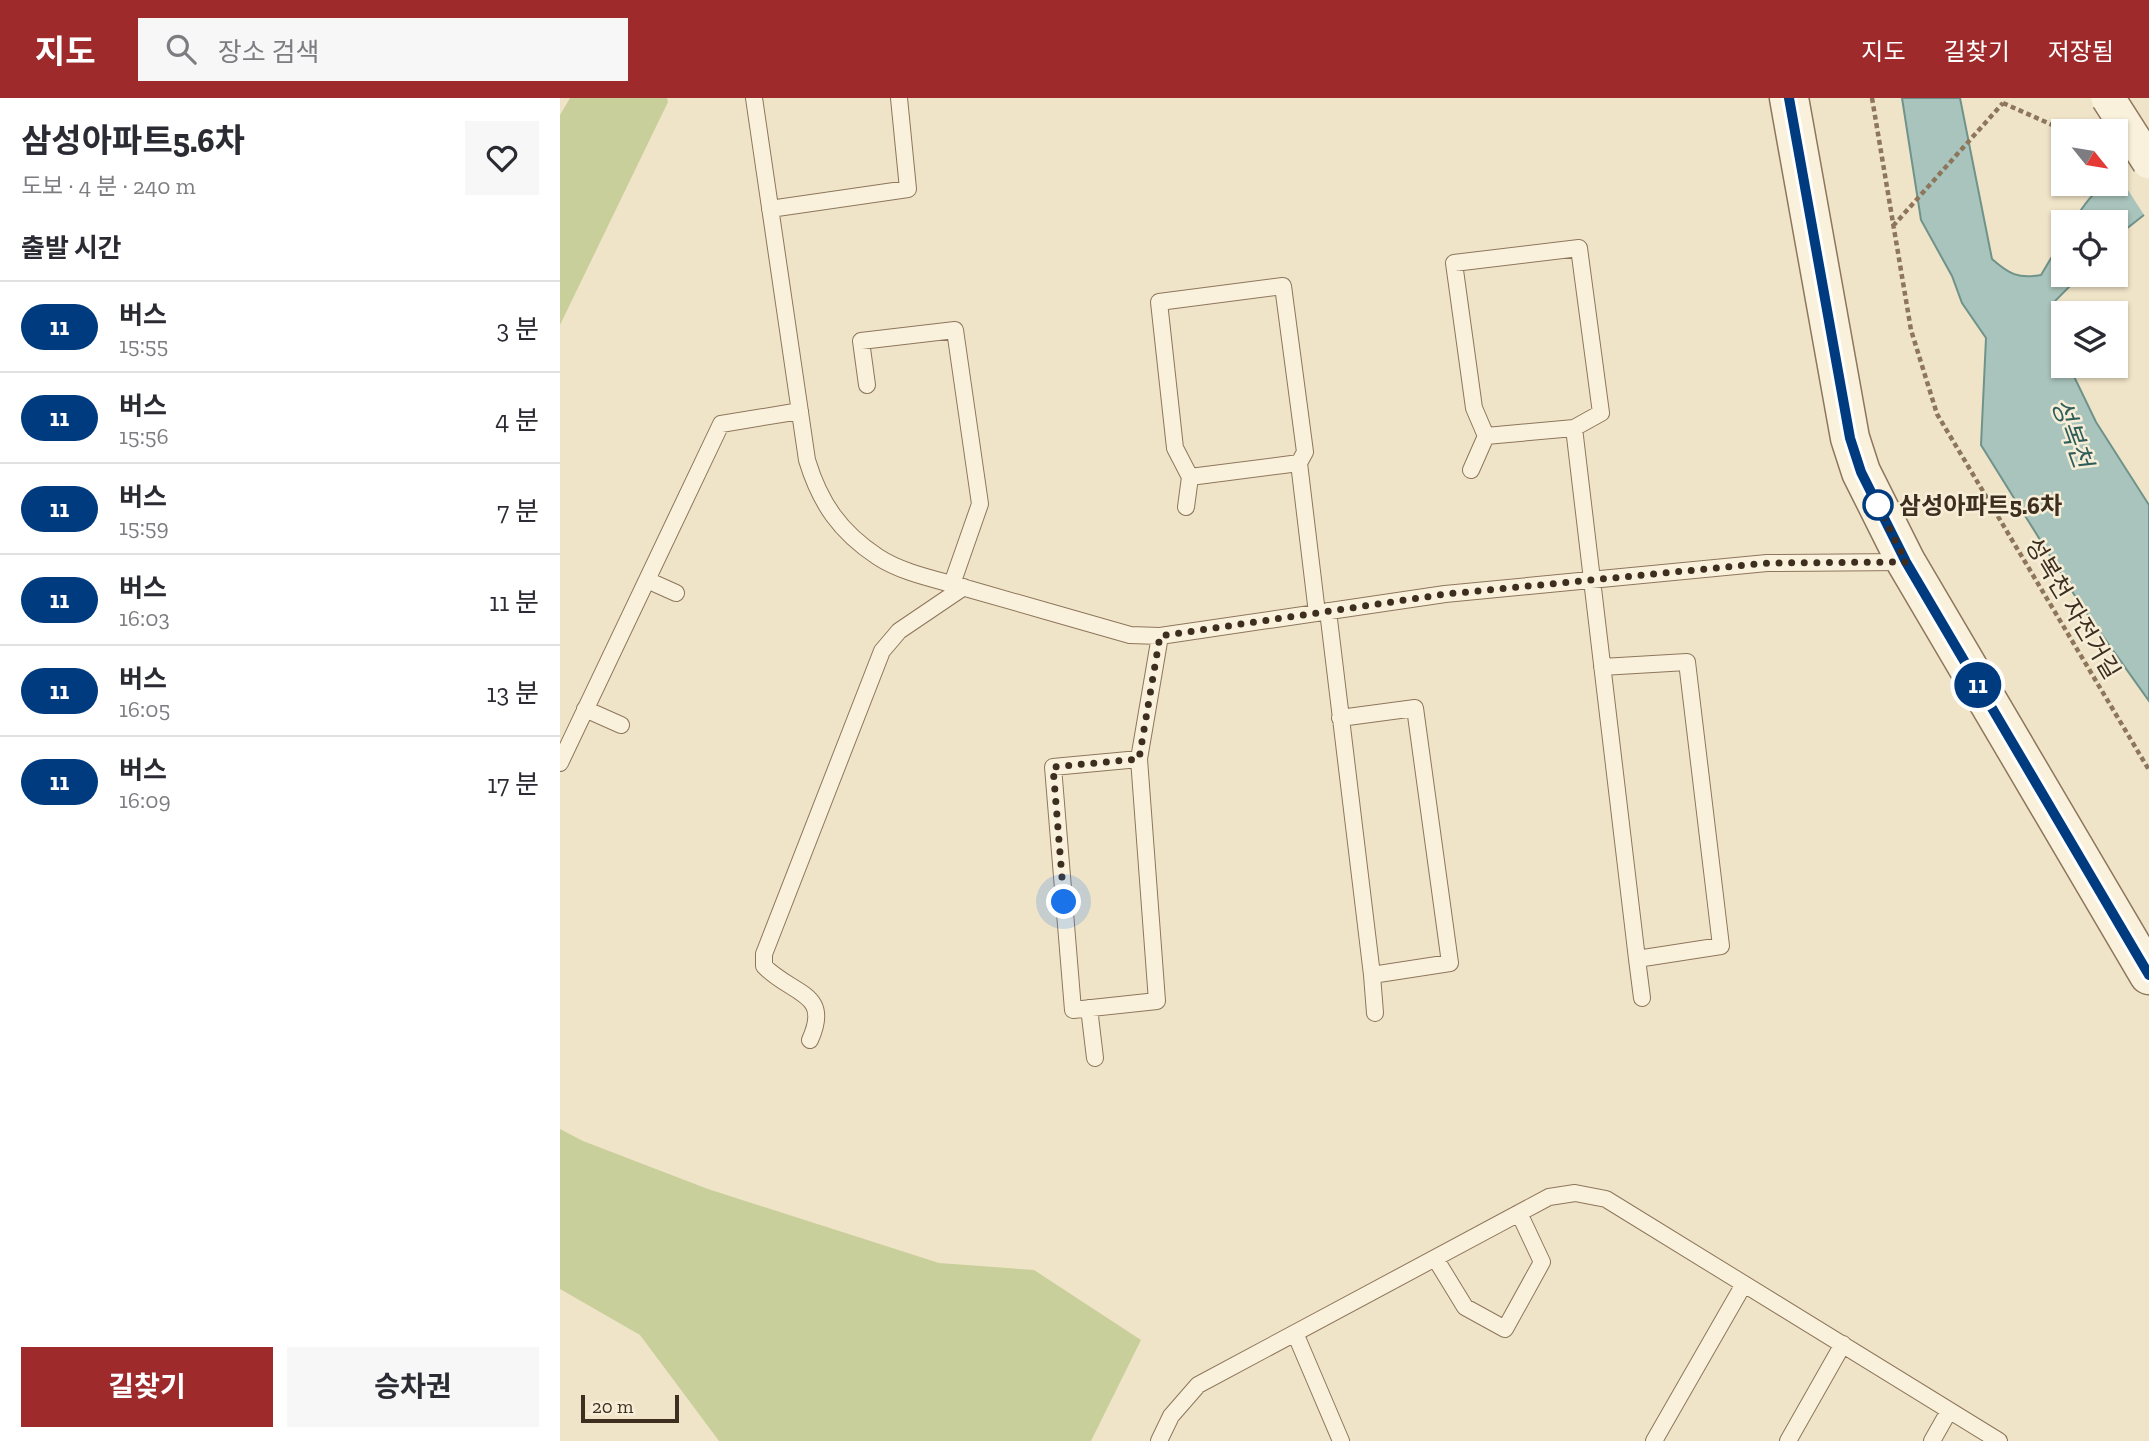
<!DOCTYPE html>
<html lang="ko">
<head>
<meta charset="utf-8">
<style>
  :root { --surface:#fff; --page:#f7f7f7; --text:#2b2b33; --muted:#7c7c81; --line:#e1e1e2; --accent:#9e2a2b }
  body { margin:0; font-family:"Zilla Slab","Noto Sans KR",serif; background:var(--page); color:var(--text); height:100vh; display:flex; flex-direction:column; font-size:26px; white-space:nowrap }
  * { box-sizing:border-box; margin:0 }
  p { font-size:23px; color:var(--muted) }
  .icon { flex:none; width:38px; height:38px; fill:none; stroke:currentColor; stroke-width:2; stroke-linecap:round; stroke-linejoin:round }
  .map { position:relative; flex:1; overflow:hidden }
  .panel { display:flex; flex-direction:column; background:var(--surface); width:560px }
  .panel>* { flex:none }
  .badge { padding:0 14px; border-radius:23px; font-size:24px; line-height:46px }
  .needle { width:46px; rotate:120deg }
  .buttons { position:absolute; left:1491px; top:21px; display:grid; gap:14px }
  .buttons a { display:grid; place-items:center; width:77px; height:77px; border-radius:0px; background:var(--surface); box-shadow:0 2px 5px #0004; font-size:35px }
  .scale { position:absolute; left:21px; bottom:18px; width:98px; box-sizing:border-box; padding-left:7px; border:4px solid #3d2e20; border-top:0; font-size:19px; line-height:24px; white-space:nowrap; color:#3d2e20; -webkit-text-stroke:5px #f7eed8; paint-order:stroke }
  .you { position:absolute; width:35px; height:35px; margin:-18px; border:5px solid #fff; border-radius:50%; background:#1a73e8; box-shadow:0 0 0 10px #1a73e833 }
  .map>.badge { position:absolute; translate:-50% -50%; box-shadow:0 0 0 4px #fff }
  h2 { padding:0 21px; font-size:26px; line-height:63px }
  .round { display:grid; place-items:center; flex:none; width:74px; height:74px; border-radius:0px; background:var(--page) }
  .summary { display:flex; align-items:center; justify-content:space-between; height:119px; padding:0 21px }
  h1 { font-size:33px; font-weight:700; line-height:52px }
  .primary-button { display:flex; gap:14px; margin-top:auto; padding:14px 21px }
  .primary-button a { flex:1; height:80px; border-radius:0px; background:var(--accent); color:#fff; font-size:28px; font-weight:700; line-height:80px; text-align:center }
  .primary-button a+a { background:var(--page); color:var(--text) }
  ul { padding:0; list-style:none }
  li { display:flex; align-items:center; gap:21px; height:91px; padding:0 21px; border-top:2px solid var(--line) }
  li div { flex:1 }
  li b { display:block; font-size:26px }
  li em { font-style:normal }
  li .badge { min-width:77px; font-weight:700; text-align:center }
  header { display:flex; align-items:center; gap:42px; box-sizing:border-box; height:98px; padding:0 35px; background:var(--accent); color:#fff }
  header strong { font-size:33px }
  nav { display:flex; gap:38px; margin-inline-start:auto; font-size:24px }
  .search { width:490px; height:63px; background:var(--page); display:flex; align-items:center; gap:18px; box-sizing:border-box; padding:0 24px; border-radius:0px; color:var(--muted); font-size:26px }
  main { display:flex; flex:1; min-height:0 }
  .map>svg:first-child { display:block }
  .green { fill:#c9cf9b }
  .water { fill:#a9c4bc; stroke:#6f938a; stroke-width:2 }
  .pier { fill:#f0e4c8 }
  .lines { fill:none; stroke-linecap:round; stroke-linejoin:round }
  .service-casing { stroke:#8d765c; stroke-width:18 }
  .tertiary-casing { stroke:#8d765c; stroke-width:41 }
  .path { stroke:#8d765c; stroke-width:4.5; stroke-dasharray:5 3.5; stroke-linecap:butt }
  .service { stroke:#faf1dc; stroke-width:16 }
  .tertiary { stroke:#faf1dc; stroke-width:38 }
  .minor-bridge-casing { stroke:#8d765c; stroke-width:36; stroke-linecap:butt }
  .minor-bridge { stroke:#faf1dc; stroke-width:33 }
  .line-casing { stroke:#fff; stroke-width:16 }
  .line { stroke:#003b80; stroke-width:10 }
  .walk { stroke:#3d2e20; stroke-width:7; stroke-dasharray:0 12.6 }
  .stop-dot { fill:#fff; stroke:#003b80; stroke-width:3.5 }
  .labels { text-anchor:middle; dominant-baseline:central; stroke-width:5; stroke-linejoin:round; paint-order:stroke }
  .stop-label { font-size:24px; font-weight:bold; fill:#3d2e20; stroke:#f7eed8; text-anchor:start }
  .street-label { font-size:24px; fill:#3d2e20; stroke:#f7eed8 }
  .water-label { font-size:26px; font-style:italic; fill:#2f5d5a; stroke:#f7eed8 }
</style>
</head>
<body>
<header>
<strong>지도</strong>
<div class="search"><svg class="icon" aria-label="search" viewBox="0 0 24 24"><circle cx="10" cy="10" r="6"/><path d="M15 15l6 6"/></svg>장소 검색</div>
<nav><a>지도</a><a>길찾기</a><a>저장됨</a></nav>
</header>
<main>
<section class="panel">
<div class="summary"><div><h1>삼성아파트5.6차</h1><p>도보 · 4 분 · 240 m</p></div><a class="round"><svg class="icon" aria-label="heart" viewBox="0 0 24 24"><path d="M12 20l-8-8c-3-5 5-10 8-4 3-6 11-1 8 4z"/></svg></a></div>
<h2>출발 시간</h2>
<ul>
<li><span class="badge" style="background:#003b80;color:#fff">11</span><div><b>버스</b><p>15:55</p></div><em>3 분</em></li>
<li><span class="badge" style="background:#003b80;color:#fff">11</span><div><b>버스</b><p>15:56</p></div><em>4 분</em></li>
<li><span class="badge" style="background:#003b80;color:#fff">11</span><div><b>버스</b><p>15:59</p></div><em>7 분</em></li>
<li><span class="badge" style="background:#003b80;color:#fff">11</span><div><b>버스</b><p>16:03</p></div><em>11 분</em></li>
<li><span class="badge" style="background:#003b80;color:#fff">11</span><div><b>버스</b><p>16:05</p></div><em>13 분</em></li>
<li><span class="badge" style="background:#003b80;color:#fff">11</span><div><b>버스</b><p>16:09</p></div><em>17 분</em></li>
</ul>
<div class="primary-button"><a>길찾기</a><a>승차권</a></div>
</section>
<div class="map">
<svg width="1589" height="1343" viewBox="0 0 1589 1343">
  <rect width="100%" height="100%" fill="#f0e4c8"/>
  <!-- green -->
  <path class="green" d="M 10,0 L 107,0 L 108,4 L 0,227 L 0,17 Z
    M 0,1031 L 23,1043 L 148,1091 L 379,1165 L 474,1172 L 581,1242 L 531,1343 L 159,1343 L 80,1237 L 0,1191 Z"/>
  <!-- water -->
  <path class="water" d="M 1342,0 L 1400,0 L 1432,161 C 1449,176 1458,181 1481,177 L 1503,140 L 1503,177 L 1521,177 L 1492,206 L 1503,268 L 1509,268 L 1536,324 L 1589,407 L 1589,603 L 1520,506 L 1421,347 L 1426,240 L 1402,205 L 1392,178 L 1361,122 Z
    M 1589,54 L 1589,113 L 1556,139 L 1556,124 L 1513,124 C 1523,109 1536,86 1556,86 L 1556,80 Z"/>
  <!-- pier -->
  <path class="pier" d="M 1589,51 L 1589,117 L 1586,120 L 1557,75 Z"/>
  <g class="lines">
    <defs>
      <path id="service" d="M 194,0 L 247,362 C 260,405 280,434 318,459 C 344,476 380,482 409,491 C 463,506 516,522 570,537 L 600,538 L 885,496 L 1207,465 L 1346,464
        M 210,111 L 348,91 L 339,0
        M 307,287 L 301,243 L 395,232 L 420,406 L 392,486
        M 1014,330 L 926,338 L 914,310 L 894,165 L 1019,150 L 1041,315 L 1014,330 L 1077,861 L 1161,848 L 1127,564 L 1042,569
        M 739,365 L 630,379 L 615,350 L 599,204 L 723,188 L 745,354 L 739,365 L 757,515
        M 911,372 L 926,338
        M 626,409 L 630,379
        M 87,482 L 116,495
        M 768,513 L 812,877 L 890,865 L 855,610 L 780,620
        M 25,611 L 61,627
        M 579,661 L 493,669 L 513,912 L 597,903 L 579,661 L 600,538
        M 0,665 L 161,326 L 240,313
        M 1077,861 L 1082,900
        M 812,877 L 815,915
        M 529,910 L 535,960
        M 250,942 C 272,894 232,897 204,868 L 204,856 L 322,553 L 339,533 L 404,489
        M 875,1160 L 905,1209 L 945,1231 L 982,1164 L 959,1115
        M 735,1235 L 781,1343
        M 599,1343 L 611,1318 L 638,1287 L 989,1099 L 1015,1095 L 1046,1101 L 1439,1343
        M 1094,1343 L 1184,1186
        M 1228,1343 L 1283,1246
        M 1372,1343 L 1389,1313"/>
      <path id="tertiary" d="M 1229,0 L 1290,340 L 1301,374 L 1346,464 L 1589,877"/>
    </defs>
    <!-- service casing -->
    <use href="#service" class="service-casing"/>
    <!-- tertiary casing -->
    <use href="#tertiary" class="tertiary-casing"/>
    <!-- path -->
    <path class="path" d="M 1312,0 L 1351,232 L 1377,316 L 1589,672
      M 1443,5 L 1506,33
      M 1514,33 L 1525,26
      M 1333,128 L 1443,5"/>
    <!-- service -->
    <use href="#service" class="service"/>
    <!-- tertiary -->
    <use href="#tertiary" class="tertiary"/>
    <defs>
      <path id="minor-bridge" d="M 1548,0 L 1589,64"/>
    </defs>
    <!-- minor-bridge casing -->
    <use href="#minor-bridge" class="minor-bridge-casing"/>
    <!-- minor-bridge -->
    <use href="#minor-bridge" class="minor-bridge"/>
  </g>
  <g class="lines">
    <defs>
      <path id="line" d="M 1229,0 L 1290,340 L 1301,374 L 1346,464 L 1589,877"/>
    </defs>
    <!-- line casing -->
    <use href="#line" class="line-casing"/>
    <!-- line -->
    <use href="#line" class="line"/>
    <!-- walk -->
    <path class="walk" d="M 504,804 L 493,669 L 579,661 L 600,538 L 886,496 L 1208,465 L 1346,464 L 1312,396 L 1318,407"/>
  </g>
  <!-- markers -->
  <circle class="stop-dot" cx="1318" cy="407" r="14"/>
  <g class="labels">
    <!-- stop labels -->
    <g class="stop-label">
      <text x="1339" y="407">삼성아파트5.6차</text>
    </g>
    <!-- street labels -->
    <g class="street-label">
      <text transform="translate(1513 510) rotate(59)">성복천 자전거길</text>
    </g>
    <!-- water labels -->
    <g class="water-label">
      <text transform="translate(1512 335) rotate(70)">성복천</text>
    </g>
  </g>
</svg>
<div class="buttons">
<a><svg class="needle" viewBox="-14 -14 28 28"><path d="M0-13l5 13h-10z" fill="#e53935"/><path d="M0 13l5-13h-10z" fill="#7c7c81"/></svg></a>
<a><svg class="icon" aria-label="locate" viewBox="0 0 24 24"><circle cx="12" cy="12" r="6"/><path d="M12 2v4M12 18v4M2 12h4M18 12h4"/></svg></a>
<a><svg class="icon" aria-label="layers" viewBox="0 0 24 24"><path d="M12 4l9 5-9 5-9-5zM3 14l9 5 9-5"/></svg></a>
</div>
<div class="scale">20 m</div>
<div class="you" style="left:504px;top:804px"></div>
<b class="badge" style="left:1418px;top:587px;background:#003b80;color:#fff">11</b>
</div>
</main>
</body>
</html>
